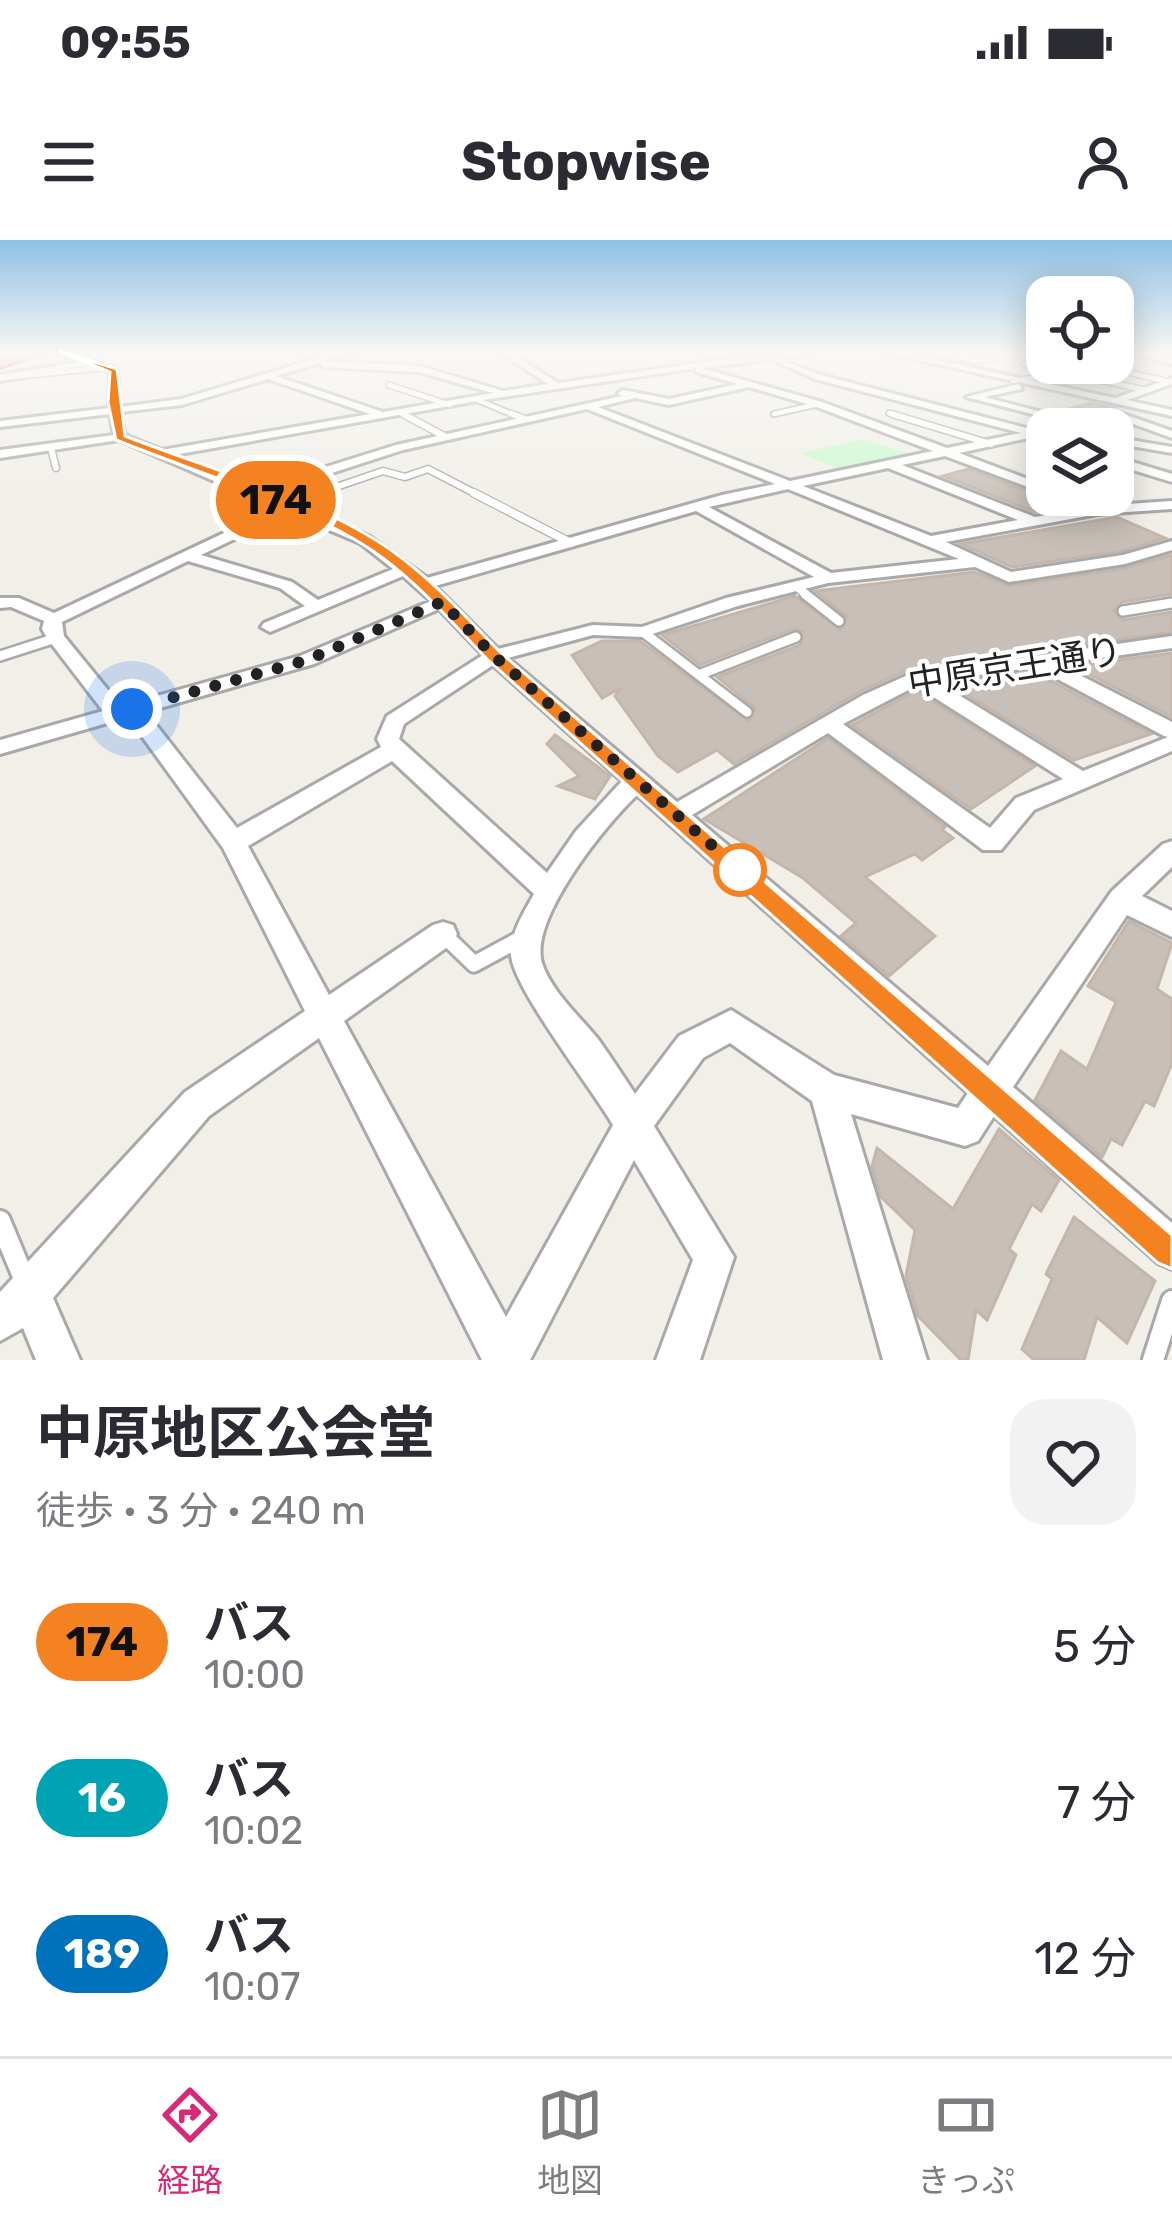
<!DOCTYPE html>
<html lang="ja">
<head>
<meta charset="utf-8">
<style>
  :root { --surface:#fff; --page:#f2f2f3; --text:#2b2b33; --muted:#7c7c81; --line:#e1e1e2; --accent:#db2777 }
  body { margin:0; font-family:Rubik,"Noto Sans JP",sans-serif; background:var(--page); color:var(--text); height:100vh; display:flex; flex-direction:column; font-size:45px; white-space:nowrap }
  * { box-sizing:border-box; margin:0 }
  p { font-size:39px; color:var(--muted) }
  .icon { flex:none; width:66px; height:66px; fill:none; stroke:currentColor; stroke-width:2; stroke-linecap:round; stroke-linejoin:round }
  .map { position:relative; height:1120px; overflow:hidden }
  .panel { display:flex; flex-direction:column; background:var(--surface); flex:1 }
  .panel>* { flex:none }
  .badge { padding:0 24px; border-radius:39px; font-size:42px; line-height:78px }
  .tools { position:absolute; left:1026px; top:36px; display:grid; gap:24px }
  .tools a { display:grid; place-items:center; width:108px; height:108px; border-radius:24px; background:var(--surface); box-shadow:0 6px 30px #0003; font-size:60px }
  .you { position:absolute; width:60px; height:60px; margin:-30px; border:9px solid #fff; border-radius:50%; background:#1a73e8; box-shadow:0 0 0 18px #1a73e833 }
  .map>.badge { position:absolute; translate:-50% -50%; box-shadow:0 0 0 6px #fff }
  .round { display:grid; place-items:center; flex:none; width:126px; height:126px; border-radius:36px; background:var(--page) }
  .summary { display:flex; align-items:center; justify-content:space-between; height:204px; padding:0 36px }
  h1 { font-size:57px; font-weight:700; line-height:90px }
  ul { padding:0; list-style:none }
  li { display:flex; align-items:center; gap:36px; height:156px; padding:0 36px }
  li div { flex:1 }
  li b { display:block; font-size:45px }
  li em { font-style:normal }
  li .badge { min-width:132px; font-weight:700; text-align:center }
  .status { display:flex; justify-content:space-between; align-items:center; height:84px; padding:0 60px; background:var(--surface); direction:ltr }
  .status svg { height:33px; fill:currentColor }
  header { display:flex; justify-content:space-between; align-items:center; height:156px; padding:0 36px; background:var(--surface); font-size:54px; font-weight:700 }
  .dock { display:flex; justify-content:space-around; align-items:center; height:168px; border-top:3px solid var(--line); background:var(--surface); font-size:33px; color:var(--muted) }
  .dock a { display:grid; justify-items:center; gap:6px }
  .dock .selected { color:var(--accent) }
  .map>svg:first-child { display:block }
  .park { fill:#c8facc }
  .building { fill:#c7bfb8; stroke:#c4b6ab; stroke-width:3 }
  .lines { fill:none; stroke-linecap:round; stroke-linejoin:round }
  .lane-far5-casing { stroke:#a9a9a9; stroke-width:8 }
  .lane-far4-casing { stroke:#a9a9a9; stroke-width:9 }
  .lane-far3-casing { stroke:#a9a9a9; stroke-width:10 }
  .lane-far2-casing { stroke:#a9a9a9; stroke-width:14 }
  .lane-far1-casing { stroke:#a9a9a9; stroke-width:21 }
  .lane-casing { stroke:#a9a9a9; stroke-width:26 }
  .street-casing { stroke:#a9a9a9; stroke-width:6 }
  .highway-casing { stroke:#dc2a67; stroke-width:6 }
  .lane-far5 { stroke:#fff; stroke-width:4.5 }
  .lane-far4 { stroke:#fff; stroke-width:6 }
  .lane-far3 { stroke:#fff; stroke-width:8 }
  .lane-far2 { stroke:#fff; stroke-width:9 }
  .lane-far1 { stroke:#fff; stroke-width:15 }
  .lane { stroke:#fff; stroke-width:20 }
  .street { fill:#fff; fill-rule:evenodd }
  .highway { fill:#e892a2; fill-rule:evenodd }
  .line { fill:#f58220; stroke:#fff; stroke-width:3 }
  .walk { stroke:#222; stroke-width:12; stroke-dasharray:0 21.6 }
  .stop-dot { fill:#fff; stroke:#f58220; stroke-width:6 }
  .labels { text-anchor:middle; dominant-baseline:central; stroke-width:9; stroke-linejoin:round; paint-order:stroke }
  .street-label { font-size:36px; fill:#222; stroke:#fff }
</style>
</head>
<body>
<div class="status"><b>09:55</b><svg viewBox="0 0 49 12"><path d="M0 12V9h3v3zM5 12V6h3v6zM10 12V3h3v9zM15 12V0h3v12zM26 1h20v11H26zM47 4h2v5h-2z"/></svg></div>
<header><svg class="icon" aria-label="menu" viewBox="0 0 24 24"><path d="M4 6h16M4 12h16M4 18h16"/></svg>Stopwise<svg class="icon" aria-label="person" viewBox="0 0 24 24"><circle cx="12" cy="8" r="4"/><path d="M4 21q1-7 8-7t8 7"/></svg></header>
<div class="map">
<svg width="1172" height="1120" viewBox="0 0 1172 1120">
  <rect width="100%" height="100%" fill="#f2efe9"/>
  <!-- park -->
  <path class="park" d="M 864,199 L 911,215 L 843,231 L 800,213 Z"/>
  <!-- building -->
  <path class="building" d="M 1090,163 L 1116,168 L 1110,178 L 1134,189 L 1110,189 L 1058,172 Z
    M 968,229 L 1045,258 L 1076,265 L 1035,272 L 943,236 Z
    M 1117,277 L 1165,298 L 1122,311 L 1012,327 L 961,304 Z
    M 1172,315 L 1172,354 L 1122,362 L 1114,371 L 1123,380 L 1172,372 L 1172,392 L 908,430 L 861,451 L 734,524 L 717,510 L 678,532 L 658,516 L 615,456 L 621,448 L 602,458 L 572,415 L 602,401 L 640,401 L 749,481 L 755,468 L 717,437 L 800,405 L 802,391 L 793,389 L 700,425 L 662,395 L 795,356 L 841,390 L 847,377 L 815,351 L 974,332 L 1010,346 L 1126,328 Z
    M 1172,413 L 1172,477 L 1073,426 Z
    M 1034,432 L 1151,494 L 1074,520 L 949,444 Z
    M 916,451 L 1035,526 L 971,569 L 852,485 Z
    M 555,495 L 610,536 L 595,559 L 558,546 L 579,536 L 547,504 Z
    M 828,498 L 945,587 L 942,590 L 953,598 L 922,620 L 915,614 L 865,637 L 935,696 L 889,736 L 841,696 L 856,683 L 803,638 L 704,579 Z
    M 1129,681 L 1172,703 L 1157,749 L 1172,759 L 1172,823 L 1154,866 L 1145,861 L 1122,905 L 1111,899 L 1102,917 L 1035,860 L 1061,811 L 1087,829 L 1116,762 L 1088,746 Z
    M 999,889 L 1059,940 L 1041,971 L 1032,964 L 1009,1009 L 1016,1015 L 987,1080 L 976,1070 L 968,1120 L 961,1120 L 918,1076 L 906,1036 L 915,990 L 881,957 L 872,926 L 877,908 L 953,969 Z
    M 1074,977 L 1155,1041 L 1127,1103 L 1097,1077 L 1084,1120 L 1034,1120 L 1022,1109 L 1052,1039 L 1046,1034 Z"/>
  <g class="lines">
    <defs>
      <path id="lane-far5" d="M 941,113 L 976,121 L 1011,116
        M 1086,123 L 1170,142
        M 1024,124 L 1146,150
        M 2,138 L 110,127
        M 1013,141 L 1052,135
        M 389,145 L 450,165
        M 475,159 L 519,177
        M 402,173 L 409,177
        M 889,173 L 901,177
        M 774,174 L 818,164"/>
      <path id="lane-far4" d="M 403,174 L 444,196
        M 512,174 L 525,179
        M 892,174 L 991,204
        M 51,208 L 56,228
        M 310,256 L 383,231 L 405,237 L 428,229 L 480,256"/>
      <path id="lane-far3" d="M 474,253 L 571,303
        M 286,264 L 319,253
        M 796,346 L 809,357"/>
      <path id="lane-far2" d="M 805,354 L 839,381
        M 1123,371 L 1172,363
        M 643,392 L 747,472
        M 0,416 L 56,398
        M 701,434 L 796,397"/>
      <path id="lane-far1" d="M 443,694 L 474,724 L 524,697"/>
      <path id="lane" d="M 0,981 L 25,1041
        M 1153,1120 L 1172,1061"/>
      <path id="street" d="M 0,113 L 11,113 L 0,117 Z
        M 57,113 L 69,113 L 117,129 L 119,167 L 181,159 L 334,113 L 347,113 L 324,121 L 420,126 L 503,151 L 548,144 L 501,113 L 511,113 L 558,143 L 726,119 L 812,113 L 779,119 L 821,135 L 1034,190 L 1051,189 L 1047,189 L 1047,194 L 959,213 L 1047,246 L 1047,254 L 945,216 L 902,225 L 1035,277 L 1098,266 L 1172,261 L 1172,269 L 1098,274 L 946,302 L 1011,332 L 1123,315 L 1172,301 L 1172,310 L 1125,324 L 1009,342 L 975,327 L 828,343 L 738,366 L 643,397 L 593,395 L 508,418 L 677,562 L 863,455 L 910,434 L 1172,396 L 1172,408 L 1058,424 L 1172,482 L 1172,511 L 1034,570 L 1001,610 L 983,610 L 828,493 L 692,575 L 988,826 L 1112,651 L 1163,604 L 1172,601 L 1172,627 L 1142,656 L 1172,671 L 1172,697 L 1127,675 L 1013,847 L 1172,983 L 1172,1029 L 1158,1023 L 994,876 L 978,901 L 965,906 L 851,874 L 927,1120 L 883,1120 L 812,861 L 730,803 L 703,818 L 654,886 L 734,1017 L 700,1120 L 656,1120 L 693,1020 L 634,920 L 530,1120 L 482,1120 L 319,798 L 209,876 L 53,1058 L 80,1120 L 36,1120 L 23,1088 L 0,1101 L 0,1052 L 185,852 L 305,771 L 223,608 L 128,477 L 0,514 L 0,500 L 103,471 L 47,398 L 42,389 L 44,381 L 11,367 L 0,368 L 0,358 L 19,358 L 54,373 L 277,268 L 119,200 L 0,218 L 0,210 L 114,195 L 110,174 L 0,187 L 0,181 L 109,168 L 110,132 L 88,125 L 0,141 L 0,135 L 79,122 ZM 771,119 L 815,139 L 1021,193 L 947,208 L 822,162 L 701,128 ZM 320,123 L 323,127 L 419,132 L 493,153 L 383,172 L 276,136 ZM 696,128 L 696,132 L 738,144 L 669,159 L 623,150 L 618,153 L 622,156 L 396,205 L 255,249 L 174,215 L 483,160 ZM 268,139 L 370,174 L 162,210 L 125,195 L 120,172 L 182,165 ZM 749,147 L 814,166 L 933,211 L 790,241 L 598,167 L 635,158 L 669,165 ZM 587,169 L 775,244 L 722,255 L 427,338 L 370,297 L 297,263 L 267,254 L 403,210 ZM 888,228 L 1018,280 L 931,296 L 803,246 ZM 788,249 L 959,319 L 831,333 L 709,267 ZM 696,271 L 814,337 L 726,358 L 642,387 L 593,385 L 498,409 L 435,346 ZM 289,273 L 360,303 L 393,329 L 318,360 L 292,342 L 201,315 ZM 188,321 L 280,348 L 305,366 L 264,383 L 261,387 L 270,392 L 403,336 L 431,361 L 300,416 L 121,466 L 64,396 L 62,382 ZM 439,369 L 483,415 L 387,476 L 377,499 L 381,507 L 237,588 L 146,472 L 314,424 ZM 493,425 L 622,541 L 576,591 L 547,633 L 399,499 L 404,484 ZM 1035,427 L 1164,496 L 1168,497 L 1083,531 L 936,441 ZM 916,446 L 1063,539 L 1016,558 L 990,588 L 843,484 ZM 392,521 L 534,654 C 524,672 510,694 511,715 C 513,748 593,850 613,885 L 506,1077 L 344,781 L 453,703 L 457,694 L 453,685 L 443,682 L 433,685 L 329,755 L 248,606 ZM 637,555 L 968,853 L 958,868 L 834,835 L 731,770 L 679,796 L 635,854 C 623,836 611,817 598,799 C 580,777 551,751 542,723 C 529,679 606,584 637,555 Z
        M 887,113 L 903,113 L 1115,158 L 1172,138 L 1172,144 L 1127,160 L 1172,170 L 1172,176 Z
        M 1149,113 L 1172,118 L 1172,124 L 1136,114 Z
        M 1019,144 L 1022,149 L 984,157 L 1080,182 L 1075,185 L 966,157 Z
        M 1118,172 L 1172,191 L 1172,198 L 1114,177 Z
        M 1113,197 L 1172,207 L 1172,213 L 1113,203 Z
        M 1113,216 L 1172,234 L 1172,242 L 1113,224 Z"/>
      <path id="highway" d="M 18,113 L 41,113 L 0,127 L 0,118 Z"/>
    </defs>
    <!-- lane-far5 casing -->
    <use href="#lane-far5" class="lane-far5-casing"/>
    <!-- lane-far4 casing -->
    <use href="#lane-far4" class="lane-far4-casing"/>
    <!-- lane-far3 casing -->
    <use href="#lane-far3" class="lane-far3-casing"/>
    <!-- lane-far2 casing -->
    <use href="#lane-far2" class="lane-far2-casing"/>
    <!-- lane-far1 casing -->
    <use href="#lane-far1" class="lane-far1-casing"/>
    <!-- lane casing -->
    <use href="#lane" class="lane-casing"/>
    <!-- street casing -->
    <use href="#street" class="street-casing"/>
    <!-- highway casing -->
    <use href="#highway" class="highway-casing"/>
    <!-- lane-far5 -->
    <use href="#lane-far5" class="lane-far5"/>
    <!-- lane-far4 -->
    <use href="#lane-far4" class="lane-far4"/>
    <!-- lane-far3 -->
    <use href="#lane-far3" class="lane-far3"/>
    <!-- lane-far2 -->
    <use href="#lane-far2" class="lane-far2"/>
    <!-- lane-far1 -->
    <use href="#lane-far1" class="lane-far1"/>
    <!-- lane -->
    <use href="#lane" class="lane"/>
    <!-- street -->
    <use href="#street" class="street"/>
    <!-- highway -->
    <use href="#highway" class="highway"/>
  </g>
  <!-- sky -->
  <linearGradient id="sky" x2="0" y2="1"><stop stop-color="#8fc0e4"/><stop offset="0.42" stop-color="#f9f8f5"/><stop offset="1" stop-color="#f9f8f5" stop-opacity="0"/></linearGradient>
  <rect width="1172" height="270" fill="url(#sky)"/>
  <!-- line -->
  <path class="line" d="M 59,111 L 117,129 L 125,196 C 207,228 320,260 391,310 C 432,339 465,376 500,412 L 1172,995 L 1172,1029 L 1158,1023 L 487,419 C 453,384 420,345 380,316 C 311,266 197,233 116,200 L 108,162 L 110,132 Z"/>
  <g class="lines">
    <!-- walk -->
    <path class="walk" d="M 132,469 L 307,420 L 442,362 L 494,416 L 745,634 L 740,630"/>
  </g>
  <!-- markers -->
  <circle class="stop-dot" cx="740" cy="630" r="24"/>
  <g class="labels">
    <!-- street labels -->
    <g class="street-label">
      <text transform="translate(1015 427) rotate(-9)">中原京王通り</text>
    </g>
  </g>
</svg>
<div class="tools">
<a><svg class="icon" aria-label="locate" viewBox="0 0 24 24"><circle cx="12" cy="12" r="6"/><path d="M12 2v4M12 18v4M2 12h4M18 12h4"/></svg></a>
<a><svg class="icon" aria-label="layers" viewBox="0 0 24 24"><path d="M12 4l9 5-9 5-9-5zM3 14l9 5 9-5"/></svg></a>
</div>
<div class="you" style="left:132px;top:469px"></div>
<b class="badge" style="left:276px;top:260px;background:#f58220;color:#111">174</b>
</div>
<section class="panel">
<div class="summary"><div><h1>中原地区公会堂</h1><p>徒歩 · 3 分 · 240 m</p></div><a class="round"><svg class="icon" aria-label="heart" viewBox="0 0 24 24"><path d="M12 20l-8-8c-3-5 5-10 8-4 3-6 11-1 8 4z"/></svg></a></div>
<ul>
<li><span class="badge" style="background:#f58220;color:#111">174</span><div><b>バス</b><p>10:00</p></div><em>5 分</em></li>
<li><span class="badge" style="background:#00a3b4;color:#fff">16</span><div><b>バス</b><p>10:02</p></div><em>7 分</em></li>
<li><span class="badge" style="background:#0072bc;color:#fff">189</span><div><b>バス</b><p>10:07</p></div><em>12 分</em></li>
</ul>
</section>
<nav class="dock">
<a class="selected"><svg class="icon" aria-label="directions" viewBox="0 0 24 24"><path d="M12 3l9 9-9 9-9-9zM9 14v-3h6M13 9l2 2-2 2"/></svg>経路</a>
<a><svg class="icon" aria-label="map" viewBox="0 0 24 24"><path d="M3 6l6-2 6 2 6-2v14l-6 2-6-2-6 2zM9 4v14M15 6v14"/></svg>地図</a>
<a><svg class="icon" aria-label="tickets" viewBox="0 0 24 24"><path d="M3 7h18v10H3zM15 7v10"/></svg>きっぷ</a>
</nav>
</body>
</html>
